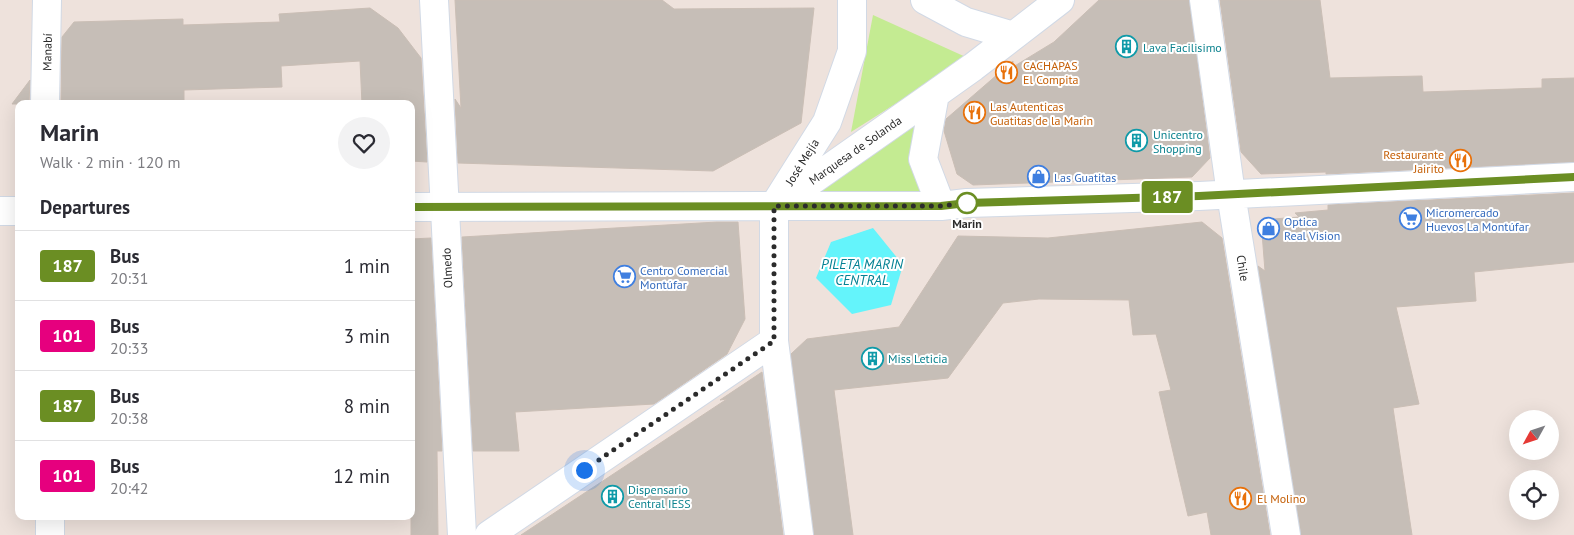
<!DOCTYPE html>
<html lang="en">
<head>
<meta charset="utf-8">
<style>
  :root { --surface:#fff; --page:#f2f2f3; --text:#2b2b33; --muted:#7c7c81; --line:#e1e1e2 }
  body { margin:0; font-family:"PT Sans",sans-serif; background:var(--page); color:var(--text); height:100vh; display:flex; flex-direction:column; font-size:19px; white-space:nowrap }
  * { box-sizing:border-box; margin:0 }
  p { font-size:16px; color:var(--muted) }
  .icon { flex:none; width:28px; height:28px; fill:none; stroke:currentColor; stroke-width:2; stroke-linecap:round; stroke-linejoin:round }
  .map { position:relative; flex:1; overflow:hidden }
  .side { position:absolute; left:15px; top:100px; width:400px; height:420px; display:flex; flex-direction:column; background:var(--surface); border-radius:10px; box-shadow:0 5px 20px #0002 }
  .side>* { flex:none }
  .badge { padding:0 10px; border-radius:4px; font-size:18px; line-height:32px }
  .needle { width:32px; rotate:230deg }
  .buttons { position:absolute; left:1509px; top:410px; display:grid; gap:10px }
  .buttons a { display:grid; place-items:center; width:50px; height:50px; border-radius:50%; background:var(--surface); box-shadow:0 5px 20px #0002; font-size:25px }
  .you { position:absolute; width:25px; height:25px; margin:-12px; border:4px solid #fff; border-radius:50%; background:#1a73e8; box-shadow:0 0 0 8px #1a73e833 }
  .map>.badge { position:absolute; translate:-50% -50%; box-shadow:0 0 0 2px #fff }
  h2 { padding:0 25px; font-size:19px; line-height:45px }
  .round { display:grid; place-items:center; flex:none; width:52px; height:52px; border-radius:26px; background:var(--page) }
  .head { display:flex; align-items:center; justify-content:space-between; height:85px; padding:0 25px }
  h1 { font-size:24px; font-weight:800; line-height:38px }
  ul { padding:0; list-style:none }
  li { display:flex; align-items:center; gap:15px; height:70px; padding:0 25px; border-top:1px solid var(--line) }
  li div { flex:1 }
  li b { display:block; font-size:19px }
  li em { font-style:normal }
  li .badge { min-width:55px; font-weight:700; text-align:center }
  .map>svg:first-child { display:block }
  .green { fill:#c4eb92 }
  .water { fill:#64f4fb }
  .building { fill:#c6beb7; stroke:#cabeb5 }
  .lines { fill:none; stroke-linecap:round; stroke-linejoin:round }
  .street-casing { stroke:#d1d9e5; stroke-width:30 }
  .secondary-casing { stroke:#d1d9e5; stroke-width:30 }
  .street { stroke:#fff; stroke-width:28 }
  .secondary { stroke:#fff; stroke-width:28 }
  .line-casing { stroke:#fff; stroke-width:11 }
  .line { stroke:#6b8e23; stroke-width:8 }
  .walk { stroke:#2b2b2b; stroke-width:5; stroke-dasharray:0 9 }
  .stop-dot { fill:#fff; stroke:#6b8e23; stroke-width:2.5 }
  .labels { text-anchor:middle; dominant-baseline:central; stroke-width:4; stroke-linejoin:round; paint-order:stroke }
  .culture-label { font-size:12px; fill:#0d838f; stroke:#fff; text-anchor:start }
  .street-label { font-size:12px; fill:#2b2b2b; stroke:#fff }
  .food-label { font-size:12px; fill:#c56008; stroke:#fff; text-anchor:start }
  .shop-label { font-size:12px; fill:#366cbe; stroke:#fff; text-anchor:start }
  .stop-label { font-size:12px; font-weight:bold; fill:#2b2b2b; stroke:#fff }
  .water-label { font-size:14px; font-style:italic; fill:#038193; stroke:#fff }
</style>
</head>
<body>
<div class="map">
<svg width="1574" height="535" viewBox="0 0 1574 535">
  <rect width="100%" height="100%" fill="#eee2dc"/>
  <!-- green -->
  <path class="green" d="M 873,15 L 968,58 L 851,132 Z
    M 921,119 L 909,163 L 922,192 L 808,197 Z"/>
  <!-- water -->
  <path class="water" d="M 873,228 L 903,265 L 891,305 L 852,314 L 816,278 L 831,242 Z"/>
  <!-- building -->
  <path class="building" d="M 455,0 L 662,0 L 674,9 L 814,8 L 801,123 L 713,171 L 458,163 L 455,99 L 461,108 Z
    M 1099,0 L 1189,0 L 1210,158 L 1192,177 L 973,185 L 957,174 L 944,131 L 946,119 L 1013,61 L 1013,67 L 1054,42 Z
    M 1220,0 L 1320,0 L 1330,78 L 1422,76 L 1423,92 L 1542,88 L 1542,79 L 1574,78 L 1574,162 L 1326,174 L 1326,172 L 1261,174 L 1241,152 Z
    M 370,8 L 398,28 L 421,58 L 427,162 L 411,161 L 411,104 L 362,104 L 360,61 L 281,66 L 282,87 L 184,90 L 184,104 L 61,104 L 62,37 L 74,22 L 183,19 L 183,25 L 280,22 L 279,14 Z
    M 30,80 L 29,104 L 12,104 Z
    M 1574,193 L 1574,262 L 1474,272 L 1476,301 L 1396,307 L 1419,404 L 1393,408 L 1412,535 L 1301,535 L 1258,266 L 1265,271 L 1261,220 L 1299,217 L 1295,213 L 1328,210 L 1328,205 Z
    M 717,222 L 738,222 L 745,319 L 727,354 L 654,404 L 515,412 L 519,451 L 473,451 L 462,237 Z
    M 1202,222 L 1222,238 L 1270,535 L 1211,535 L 1207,512 L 1188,516 L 1159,392 L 1171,390 L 1156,334 L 1133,335 L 1129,300 L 1039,299 L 1003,303 L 948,378 L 834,390 L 853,535 L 814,535 L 791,354 L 807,339 L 899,327 L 958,236 L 1048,238 Z
    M 431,238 L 442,451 L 437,451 L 438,535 L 411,535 L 411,239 Z
    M 762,372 L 783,535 L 521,535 L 727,399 L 720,400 Z"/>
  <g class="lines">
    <defs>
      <path id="street" d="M 434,0 L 462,535
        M 925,0 L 966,22 L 1013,36
        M 1204,0 L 1231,194 L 1286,535
        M 45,104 L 47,0
        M 784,200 L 935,94
        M 774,206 L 941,206 L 967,203 L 1199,196 L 1574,177
        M 774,206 L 827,122 L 852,51 L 852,0
        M 941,206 L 923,159 L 935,94 L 973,67 L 1060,0
        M 50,516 L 50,535
        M 489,535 L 774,341"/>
      <path id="secondary" d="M 411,207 L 774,206 L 774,341 L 799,535
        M 0,211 L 19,211"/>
    </defs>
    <!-- street casing -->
    <use href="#street" class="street-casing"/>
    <!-- secondary casing -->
    <use href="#secondary" class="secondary-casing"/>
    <!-- street -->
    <use href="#street" class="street"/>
    <!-- secondary -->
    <use href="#secondary" class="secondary"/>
  </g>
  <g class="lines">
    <defs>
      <path id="line" d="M 411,207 L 941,206 L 967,203 L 1199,196 L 1574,177"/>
    </defs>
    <!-- line casing -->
    <use href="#line" class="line-casing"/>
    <!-- line -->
    <use href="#line" class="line"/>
    <!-- walk -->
    <path class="walk" d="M 584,470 L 774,341 L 774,206 L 941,206 L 967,203"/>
  </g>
  <!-- icons -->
  <defs>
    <symbol id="building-ring" viewBox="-11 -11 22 22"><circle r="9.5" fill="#fff" stroke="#0f9aa8" stroke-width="1.5"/><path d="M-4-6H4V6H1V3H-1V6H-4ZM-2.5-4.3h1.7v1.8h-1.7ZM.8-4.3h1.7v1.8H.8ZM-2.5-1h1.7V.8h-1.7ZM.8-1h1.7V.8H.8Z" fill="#0f9aa8"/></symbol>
    <symbol id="restaurant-ring" viewBox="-11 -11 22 22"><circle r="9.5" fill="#fff" stroke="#e8710a" stroke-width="1.5"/><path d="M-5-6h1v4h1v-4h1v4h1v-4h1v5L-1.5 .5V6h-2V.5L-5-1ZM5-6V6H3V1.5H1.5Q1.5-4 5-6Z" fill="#e8710a"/></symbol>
    <symbol id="shop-ring" viewBox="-11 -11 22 22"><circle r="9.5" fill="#fff" stroke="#3f7fe0" stroke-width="1.5"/><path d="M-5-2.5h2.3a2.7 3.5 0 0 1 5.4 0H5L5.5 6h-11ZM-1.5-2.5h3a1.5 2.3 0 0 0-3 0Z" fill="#3f7fe0"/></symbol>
    <symbol id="supermarket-ring" viewBox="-11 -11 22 22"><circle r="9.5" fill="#fff" stroke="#3f7fe0" stroke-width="1.5"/><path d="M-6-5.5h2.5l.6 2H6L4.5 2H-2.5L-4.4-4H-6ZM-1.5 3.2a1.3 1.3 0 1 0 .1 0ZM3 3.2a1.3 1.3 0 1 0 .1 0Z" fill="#3f7fe0"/></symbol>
  </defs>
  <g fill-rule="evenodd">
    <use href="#building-ring" x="1114" y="34" width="25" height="25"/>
    <use href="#restaurant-ring" x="994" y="60" width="25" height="25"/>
    <use href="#restaurant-ring" x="962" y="100" width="25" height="25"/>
    <use href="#building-ring" x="1124" y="128" width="25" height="25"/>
    <use href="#restaurant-ring" x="1448" y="148" width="25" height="25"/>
    <use href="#shop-ring" x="1026" y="164" width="25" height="25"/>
    <use href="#supermarket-ring" x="1398" y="206" width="25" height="25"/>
    <use href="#shop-ring" x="1256" y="216" width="25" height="25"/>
    <use href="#supermarket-ring" x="612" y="264" width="25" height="25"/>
    <use href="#building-ring" x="860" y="346" width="25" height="25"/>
    <use href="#building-ring" x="600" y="484" width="25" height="25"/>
    <use href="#restaurant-ring" x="1228" y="486" width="25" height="25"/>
  </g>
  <!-- markers -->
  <circle class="stop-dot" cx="967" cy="203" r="10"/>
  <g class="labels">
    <!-- culture labels -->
    <g class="culture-label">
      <text x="1143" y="47">Lava Facilisimo</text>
      <text x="1153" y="134">Unicentro<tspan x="1153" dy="14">Shopping</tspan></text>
      <text x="888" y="358">Miss Leticia</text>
      <text x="628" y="489">Dispensario<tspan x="628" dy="14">Central IESS</tspan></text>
    </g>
    <!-- street labels -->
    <g class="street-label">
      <text transform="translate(47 52) rotate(-89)">Manabí</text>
      <text transform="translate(855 150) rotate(-35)">Marquesa de Solanda</text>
      <text transform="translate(802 162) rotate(-58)">José Mejía</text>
      <text transform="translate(447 268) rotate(-93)">Olmedo</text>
      <text transform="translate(1243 268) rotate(81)">Chile</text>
    </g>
    <!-- food labels -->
    <g class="food-label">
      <text x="1023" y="65">CACHAPAS<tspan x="1023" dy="14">El Compita</tspan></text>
      <text x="990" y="106">Las Autenticas<tspan x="990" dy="14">Guatitas de la Marin</tspan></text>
      <text x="1444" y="154" text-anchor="end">Restaurante<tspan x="1444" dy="14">Jairito</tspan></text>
      <text x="1257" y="498">El Molino</text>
    </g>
    <!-- shop labels -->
    <g class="shop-label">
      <text x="1054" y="177">Las Guatitas</text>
      <text x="1426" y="212">Micromercado<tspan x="1426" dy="14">Huevos La Montúfar</tspan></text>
      <text x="1284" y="221">Optica<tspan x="1284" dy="14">Real Vision</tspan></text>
      <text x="640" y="270">Centro Comercial<tspan x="640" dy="14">Montúfar</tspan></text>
    </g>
    <!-- stop labels -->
    <g class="stop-label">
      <text x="967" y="223">Marin</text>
    </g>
    <!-- water labels -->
    <g class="water-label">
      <text x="862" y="264">PILETA MARIN<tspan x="862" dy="16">CENTRAL</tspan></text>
    </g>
  </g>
</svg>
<div class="buttons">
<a><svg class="needle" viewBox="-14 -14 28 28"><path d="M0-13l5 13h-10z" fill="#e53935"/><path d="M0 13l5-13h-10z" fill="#7c7c81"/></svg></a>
<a><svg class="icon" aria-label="locate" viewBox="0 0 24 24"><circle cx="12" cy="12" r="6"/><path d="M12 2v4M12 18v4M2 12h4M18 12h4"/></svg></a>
</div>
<div class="you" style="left:584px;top:470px"></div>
<b class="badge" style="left:1167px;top:197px;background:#6b8e23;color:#fff">187</b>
<section class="side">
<div class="head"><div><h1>Marin</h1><p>Walk · 2 min · 120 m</p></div><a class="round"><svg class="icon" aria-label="heart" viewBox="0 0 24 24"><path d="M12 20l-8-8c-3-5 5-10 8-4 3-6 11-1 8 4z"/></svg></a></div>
<h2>Departures</h2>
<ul>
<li><span class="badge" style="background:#6b8e23;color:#fff">187</span><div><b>Bus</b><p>20:31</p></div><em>1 min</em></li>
<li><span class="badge" style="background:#e6007e;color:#fff">101</span><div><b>Bus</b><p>20:33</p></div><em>3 min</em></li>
<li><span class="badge" style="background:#6b8e23;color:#fff">187</span><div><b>Bus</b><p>20:38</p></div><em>8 min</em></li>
<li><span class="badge" style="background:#e6007e;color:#fff">101</span><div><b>Bus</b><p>20:42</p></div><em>12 min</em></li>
</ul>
</section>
</div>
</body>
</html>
